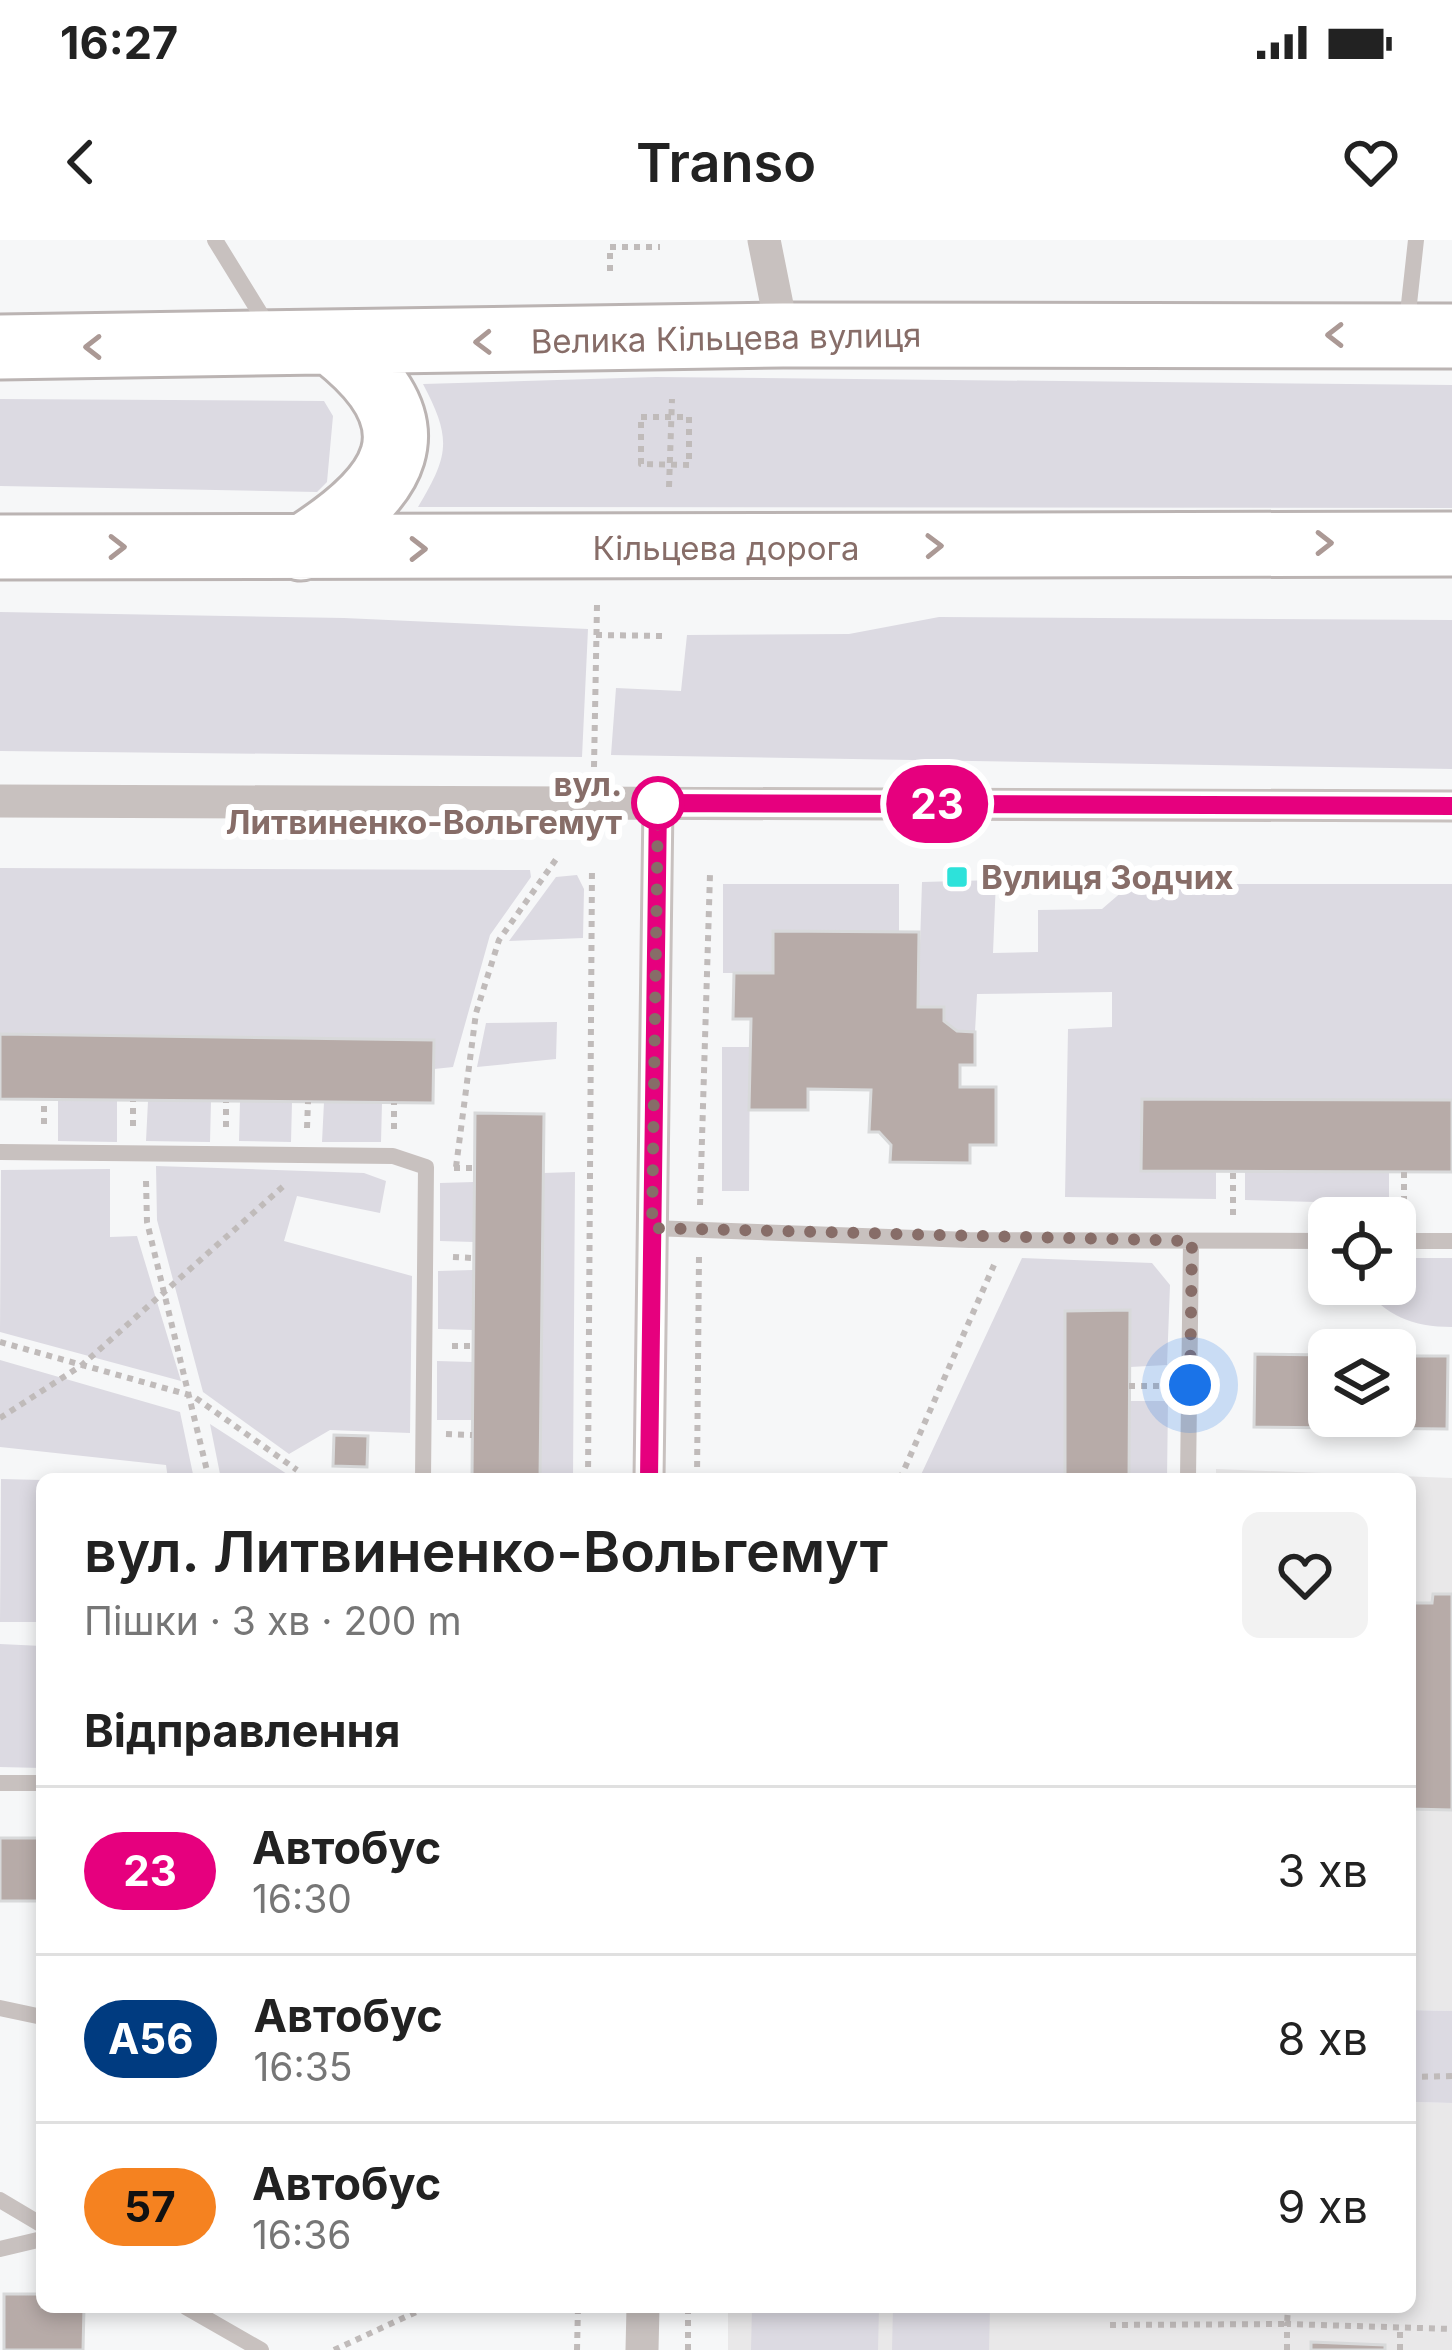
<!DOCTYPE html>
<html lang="uk">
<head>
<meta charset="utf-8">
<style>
  :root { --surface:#fff; --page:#f2f2f2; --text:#222; --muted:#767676; --line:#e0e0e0 }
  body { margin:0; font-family:Inter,sans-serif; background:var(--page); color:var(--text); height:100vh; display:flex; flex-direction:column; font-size:45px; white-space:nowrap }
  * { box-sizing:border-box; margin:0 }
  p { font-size:39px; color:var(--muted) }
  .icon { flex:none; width:66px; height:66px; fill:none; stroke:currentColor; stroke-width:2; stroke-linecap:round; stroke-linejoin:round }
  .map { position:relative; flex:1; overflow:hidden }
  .sheet { position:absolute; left:36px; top:1233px; width:1380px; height:840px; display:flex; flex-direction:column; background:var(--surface); border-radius:18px; box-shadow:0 6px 18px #0003 }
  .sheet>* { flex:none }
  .badge { padding:0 24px; border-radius:39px; font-size:42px; line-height:78px }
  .controls { position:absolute; left:1308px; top:957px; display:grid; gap:24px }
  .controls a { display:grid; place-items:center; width:108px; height:108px; border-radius:18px; background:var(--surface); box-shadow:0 6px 18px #0003; font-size:60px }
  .you { position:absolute; width:60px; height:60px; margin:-30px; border:9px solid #fff; border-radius:50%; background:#1a73e8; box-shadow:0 0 0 18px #1a73e833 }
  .map>.badge { position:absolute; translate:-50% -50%; box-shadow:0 0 0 6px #fff }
  h2 { padding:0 48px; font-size:45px; line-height:108px }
  .round { display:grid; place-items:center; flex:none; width:126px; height:126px; border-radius:18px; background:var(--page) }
  .overview { display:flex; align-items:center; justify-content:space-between; height:204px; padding:0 48px }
  h1 { font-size:57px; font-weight:600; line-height:90px }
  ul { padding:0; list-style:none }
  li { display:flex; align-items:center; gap:36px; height:168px; padding:0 48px; border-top:3px solid var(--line) }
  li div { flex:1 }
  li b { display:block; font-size:45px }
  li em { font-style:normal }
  li .badge { min-width:132px; font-weight:700; text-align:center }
  .status { display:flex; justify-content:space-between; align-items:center; height:84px; padding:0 60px; background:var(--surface); direction:ltr }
  .status svg { height:33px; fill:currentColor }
  header { display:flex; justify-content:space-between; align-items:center; height:156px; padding:0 48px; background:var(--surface); font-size:54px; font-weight:600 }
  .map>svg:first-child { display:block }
  .built { fill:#e9e8e9 }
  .green { fill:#dcdae2 }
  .building { fill:#b7aba8; stroke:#d8d9da; stroke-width:3 }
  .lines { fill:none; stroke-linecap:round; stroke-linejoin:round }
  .highway-casing { stroke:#bbb4b3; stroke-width:69 }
  .path { stroke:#c0bbba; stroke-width:6; stroke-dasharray:6 6; stroke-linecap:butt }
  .lane { stroke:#c8c1bf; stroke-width:16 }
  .street { stroke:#c8c1bf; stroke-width:33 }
  .highway { stroke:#fff; stroke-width:63 }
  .oneway { stroke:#ab9995 }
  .line-casing { stroke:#fff; stroke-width:27 }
  .line { stroke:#e6007e; stroke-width:18 }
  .walk { stroke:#876d68; stroke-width:12; stroke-dasharray:0 21.6 }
  .stop-dot { fill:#fff; stroke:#e6007e; stroke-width:6 }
  .poi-dot { fill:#2de2da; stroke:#fff; stroke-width:4.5 }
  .labels { text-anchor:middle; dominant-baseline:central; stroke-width:12; stroke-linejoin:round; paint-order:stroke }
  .street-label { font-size:33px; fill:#876d68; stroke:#fff }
  .stop-label { font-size:33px; font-weight:bold; fill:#876d68; stroke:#fff; text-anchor:end }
  .poi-label { font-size:33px; font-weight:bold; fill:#876d68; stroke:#fff; text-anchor:start }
</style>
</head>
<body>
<div class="status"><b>16:27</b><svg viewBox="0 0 49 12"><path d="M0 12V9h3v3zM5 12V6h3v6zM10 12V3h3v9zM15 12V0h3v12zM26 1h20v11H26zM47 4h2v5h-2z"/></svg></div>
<header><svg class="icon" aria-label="back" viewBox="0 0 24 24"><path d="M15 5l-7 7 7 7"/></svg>Transo<svg class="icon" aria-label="heart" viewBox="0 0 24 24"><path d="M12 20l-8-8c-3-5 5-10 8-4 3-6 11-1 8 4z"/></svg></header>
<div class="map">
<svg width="1452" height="2110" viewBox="0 0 1452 2110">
  <rect width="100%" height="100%" fill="#f6f7f8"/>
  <!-- built -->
  <path class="built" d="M 1216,1229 L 1452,1238 L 1452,1771 L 1410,1770 L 1410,1239 L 1216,1239 Z
    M 1410,1862 L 1452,1863 L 1452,2110 L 728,2110 L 728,2067 L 1410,2067 Z"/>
  <!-- green -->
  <path class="green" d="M 656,137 L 1452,145 L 1452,268 L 418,267 C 449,215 452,199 423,144 Z
    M 0,159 L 324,161 L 333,176 L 327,242 L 317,252 L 0,246 Z
    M 0,372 L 344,378 L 588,389 L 582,517 L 0,511 Z
    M 939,377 L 1452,380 L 1452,529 L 611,515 L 616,448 L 681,451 L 687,395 L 849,394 Z
    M 0,628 L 530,630 L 531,637 L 490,695 L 453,827 L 434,829 L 433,800 L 0,794 Z
    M 577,635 L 584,649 L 583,698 L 509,701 L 556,637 Z
    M 996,640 L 993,713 L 1038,712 L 1038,670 L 1102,669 L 1131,644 L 1452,644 L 1452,860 L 1143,859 L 1142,930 L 1216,931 L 1216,959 L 1065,957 L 1068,789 L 1112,787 L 1112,752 L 977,754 L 975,792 L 957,791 L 944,781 L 943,767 L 918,767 L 922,642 Z
    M 723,644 L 899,644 L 899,691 L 774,691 L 773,733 L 723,733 Z
    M 557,782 L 556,819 L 477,827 L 486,783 Z
    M 722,807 L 750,807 L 749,951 L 722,951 Z
    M 58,860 L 117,860 L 117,902 L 58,901 Z
    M 148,861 L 211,861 L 210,902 L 146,901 Z
    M 240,862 L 292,862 L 291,902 L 239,901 Z
    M 324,862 L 382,863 L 381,902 L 322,902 Z
    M 156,926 L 364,933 L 386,941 L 380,973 L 297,956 L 284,1001 L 412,1036 L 410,1193 L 330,1190 L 289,1214 L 203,1152 L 157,980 Z
    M 110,929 L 110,997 L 137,996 L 181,1141 L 0,1092 L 1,930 Z
    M 1245,931 L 1389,932 L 1389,964 L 1245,960 Z
    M 575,932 L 573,1239 L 540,1239 L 543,933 Z
    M 474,942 L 474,1002 L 440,1001 L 440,943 Z
    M 1022,1018 L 1152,1023 L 1170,1045 L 1167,1125 L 1130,1127 L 1065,1071 L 1065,1239 L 919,1239 Z
    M 1395,1018 L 1452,1018 L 1452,1087 C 1412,1087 1386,1076 1361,1044 L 1395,1044 Z
    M 473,1030 L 473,1090 L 438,1089 L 438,1031 Z
    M 0,1120 L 180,1172 L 194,1239 L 168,1239 L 166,1225 L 0,1207 Z
    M 437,1121 L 473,1122 L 472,1180 L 437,1180 Z
    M 1129,1161 L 1168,1161 L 1167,1239 L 1129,1239 Z
    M 210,1184 L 287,1234 L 221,1239 Z
    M 1,1239 L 42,1240 L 42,1382 L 0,1382 Z
    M 0,1404 L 42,1406 L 42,1528 L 0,1527 Z
    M 1410,1770 L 1452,1771 L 1452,1863 L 1410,1862 Z
    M 752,2067 L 879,2067 L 878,2110 L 751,2110 Z
    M 893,2067 L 990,2067 L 989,2110 L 892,2110 Z"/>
  <!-- building -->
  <path class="building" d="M 773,691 L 919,692 L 918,767 L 944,767 L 944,781 L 957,791 L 975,792 L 975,825 L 960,825 L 960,847 L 996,847 L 996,905 L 970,905 L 970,923 L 890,922 L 891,905 L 879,892 L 869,892 L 871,850 L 808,849 L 808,870 L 749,870 L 751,779 L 733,779 L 734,733 L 773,733 Z
    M 0,794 L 434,800 L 433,863 L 0,859 Z
    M 1142,859 L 1452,860 L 1452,932 L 1141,931 Z
    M 475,873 L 544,874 L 540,1239 L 472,1239 Z
    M 1130,1070 L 1129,1239 L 1065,1239 L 1065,1071 Z
    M 1255,1114 L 1329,1115 L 1329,1176 L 1395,1176 L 1395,1116 L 1448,1116 L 1447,1189 L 1254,1187 Z
    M 334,1195 L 368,1196 L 367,1227 L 333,1226 Z
    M 1433,1354 L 1452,1354 L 1452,1570 L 1410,1569 L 1410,1363 L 1432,1363 Z
    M 0,1598 L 42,1598 L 42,1661 L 0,1661 Z
    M 4,2054 L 42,2054 L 42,2067 L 84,2067 L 83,2110 L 4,2110 Z
    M 1311,2102 L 1385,2105 L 1385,2110 L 1311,2110 Z"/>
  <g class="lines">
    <defs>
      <path id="highway" d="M 0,107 L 783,95 L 1452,96
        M 0,307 L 1452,304
        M 301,308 C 395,249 440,188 335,105"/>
    </defs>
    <!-- highway casing -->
    <use href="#highway" class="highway-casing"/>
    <!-- path -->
    <path class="path" d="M 610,31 L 610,7 L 660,7
      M 641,177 L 689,177 L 689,225 L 641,224 Z
      M 669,247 L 672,159
      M 596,395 L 664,396
      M 594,527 L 597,365
      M 44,884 L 44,860
      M 133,886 L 133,861
      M 226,887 L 226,862
      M 307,888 L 308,862
      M 394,889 L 394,863
      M 456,927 L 476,773 L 499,700 L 557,618
      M 454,928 L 475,928
      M 1404,932 L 1404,976
      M 146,941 L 147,982 L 209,1239
      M 700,965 L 710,634
      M 1233,975 L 1233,931
      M 453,1017 L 473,1018
      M 0,1102 L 193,1156 L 297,1230
      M 452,1106 L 473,1106
      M 1129,1146 L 1162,1146
      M 0,1178 L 82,1125 L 287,943
      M 446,1194 L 472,1195
      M 588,1239 L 592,627
      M 697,1239 L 699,1015
      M 900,1239 L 994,1025
      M 1410,1837 L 1452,1836
      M 1110,2085 L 1287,2084 L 1288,2067
      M 334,2110 L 427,2067
      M 577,2110 L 578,2067
      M 688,2110 L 688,2067
      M 1287,2110 L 1287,2084 L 1452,2089
      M 1400,2110 L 1400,2088"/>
    <!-- lane -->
    <path class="lane" d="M 215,0 L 271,91
      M 1407,82 L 1416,0
      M 0,912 L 393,916 L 426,927 L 423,1239
      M 652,988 L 969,1000 L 1329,1001
      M 1395,1001 L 1452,1001
      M 1188,1239 L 1191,1001
      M 0,1543 L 42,1543
      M 0,1768 L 42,1777
      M 0,1960 L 42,1985
      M 0,2009 L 42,1999
      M 186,2067 L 261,2110"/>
    <!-- street -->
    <path class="street" d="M 764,0 L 783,95
      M 0,561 L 1452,566
      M 649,1239 L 658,563
      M 642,2110 L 643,2067"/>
    <!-- highway -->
    <use href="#highway" class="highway"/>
  </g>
  <!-- one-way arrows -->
  <defs><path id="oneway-chevron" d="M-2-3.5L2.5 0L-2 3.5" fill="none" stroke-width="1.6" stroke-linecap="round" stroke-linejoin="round" transform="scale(3)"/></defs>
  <g class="oneway">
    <use href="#oneway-chevron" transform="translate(1335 95) rotate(-180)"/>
    <use href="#oneway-chevron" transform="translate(483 102) rotate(179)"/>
    <use href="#oneway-chevron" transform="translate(93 107) rotate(180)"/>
    <use href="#oneway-chevron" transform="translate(1324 303)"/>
    <use href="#oneway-chevron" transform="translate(934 306) rotate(-1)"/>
    <use href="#oneway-chevron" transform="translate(117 307)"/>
    <use href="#oneway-chevron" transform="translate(418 309)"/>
  </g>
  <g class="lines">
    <defs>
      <path id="line" d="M 649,1239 L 658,563 L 1452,566"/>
    </defs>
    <!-- line casing -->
    <use href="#line" class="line-casing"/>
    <!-- line -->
    <use href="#line" class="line"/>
    <!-- walk -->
    <path class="walk" d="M 658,563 L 652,988 L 1192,1001 L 1190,1145"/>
  </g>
  <!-- markers -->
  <circle class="stop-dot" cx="658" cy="563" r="24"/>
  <rect class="poi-dot" x="945" y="625" width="24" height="24" rx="6"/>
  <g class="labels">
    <!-- street labels -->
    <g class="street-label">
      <text transform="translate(726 98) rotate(-1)">Велика Кільцева вулиця</text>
      <text x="726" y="308">Кільцева дорога</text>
    </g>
    <!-- stop labels -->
    <g class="stop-label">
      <text x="622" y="544">вул.<tspan x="622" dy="38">Литвиненко-Вольгемут</tspan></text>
    </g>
    <!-- poi labels -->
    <g class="poi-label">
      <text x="981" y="637">Вулиця Зодчих</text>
    </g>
  </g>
</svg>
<div class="controls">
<a><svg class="icon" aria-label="locate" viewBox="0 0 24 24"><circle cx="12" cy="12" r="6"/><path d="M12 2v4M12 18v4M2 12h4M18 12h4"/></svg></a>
<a><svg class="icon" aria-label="layers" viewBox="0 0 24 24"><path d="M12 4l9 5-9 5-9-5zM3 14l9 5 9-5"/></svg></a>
</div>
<div class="you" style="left:1190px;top:1145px"></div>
<b class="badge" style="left:937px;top:564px;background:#e6007e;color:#fff">23</b>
<section class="sheet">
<div class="overview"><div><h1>вул. Литвиненко-Вольгемут</h1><p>Пішки · 3 хв · 200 m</p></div><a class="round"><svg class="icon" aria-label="heart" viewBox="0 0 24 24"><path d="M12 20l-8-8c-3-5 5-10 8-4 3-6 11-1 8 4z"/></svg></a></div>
<h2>Відправлення</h2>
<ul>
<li><span class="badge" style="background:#e6007e;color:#fff">23</span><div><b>Автобус</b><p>16:30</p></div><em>3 хв</em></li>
<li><span class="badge" style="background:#003b80;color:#fff">А56</span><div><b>Автобус</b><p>16:35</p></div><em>8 хв</em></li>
<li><span class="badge" style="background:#f58220;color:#111">57</span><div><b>Автобус</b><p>16:36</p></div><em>9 хв</em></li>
</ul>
</section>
</div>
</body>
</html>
